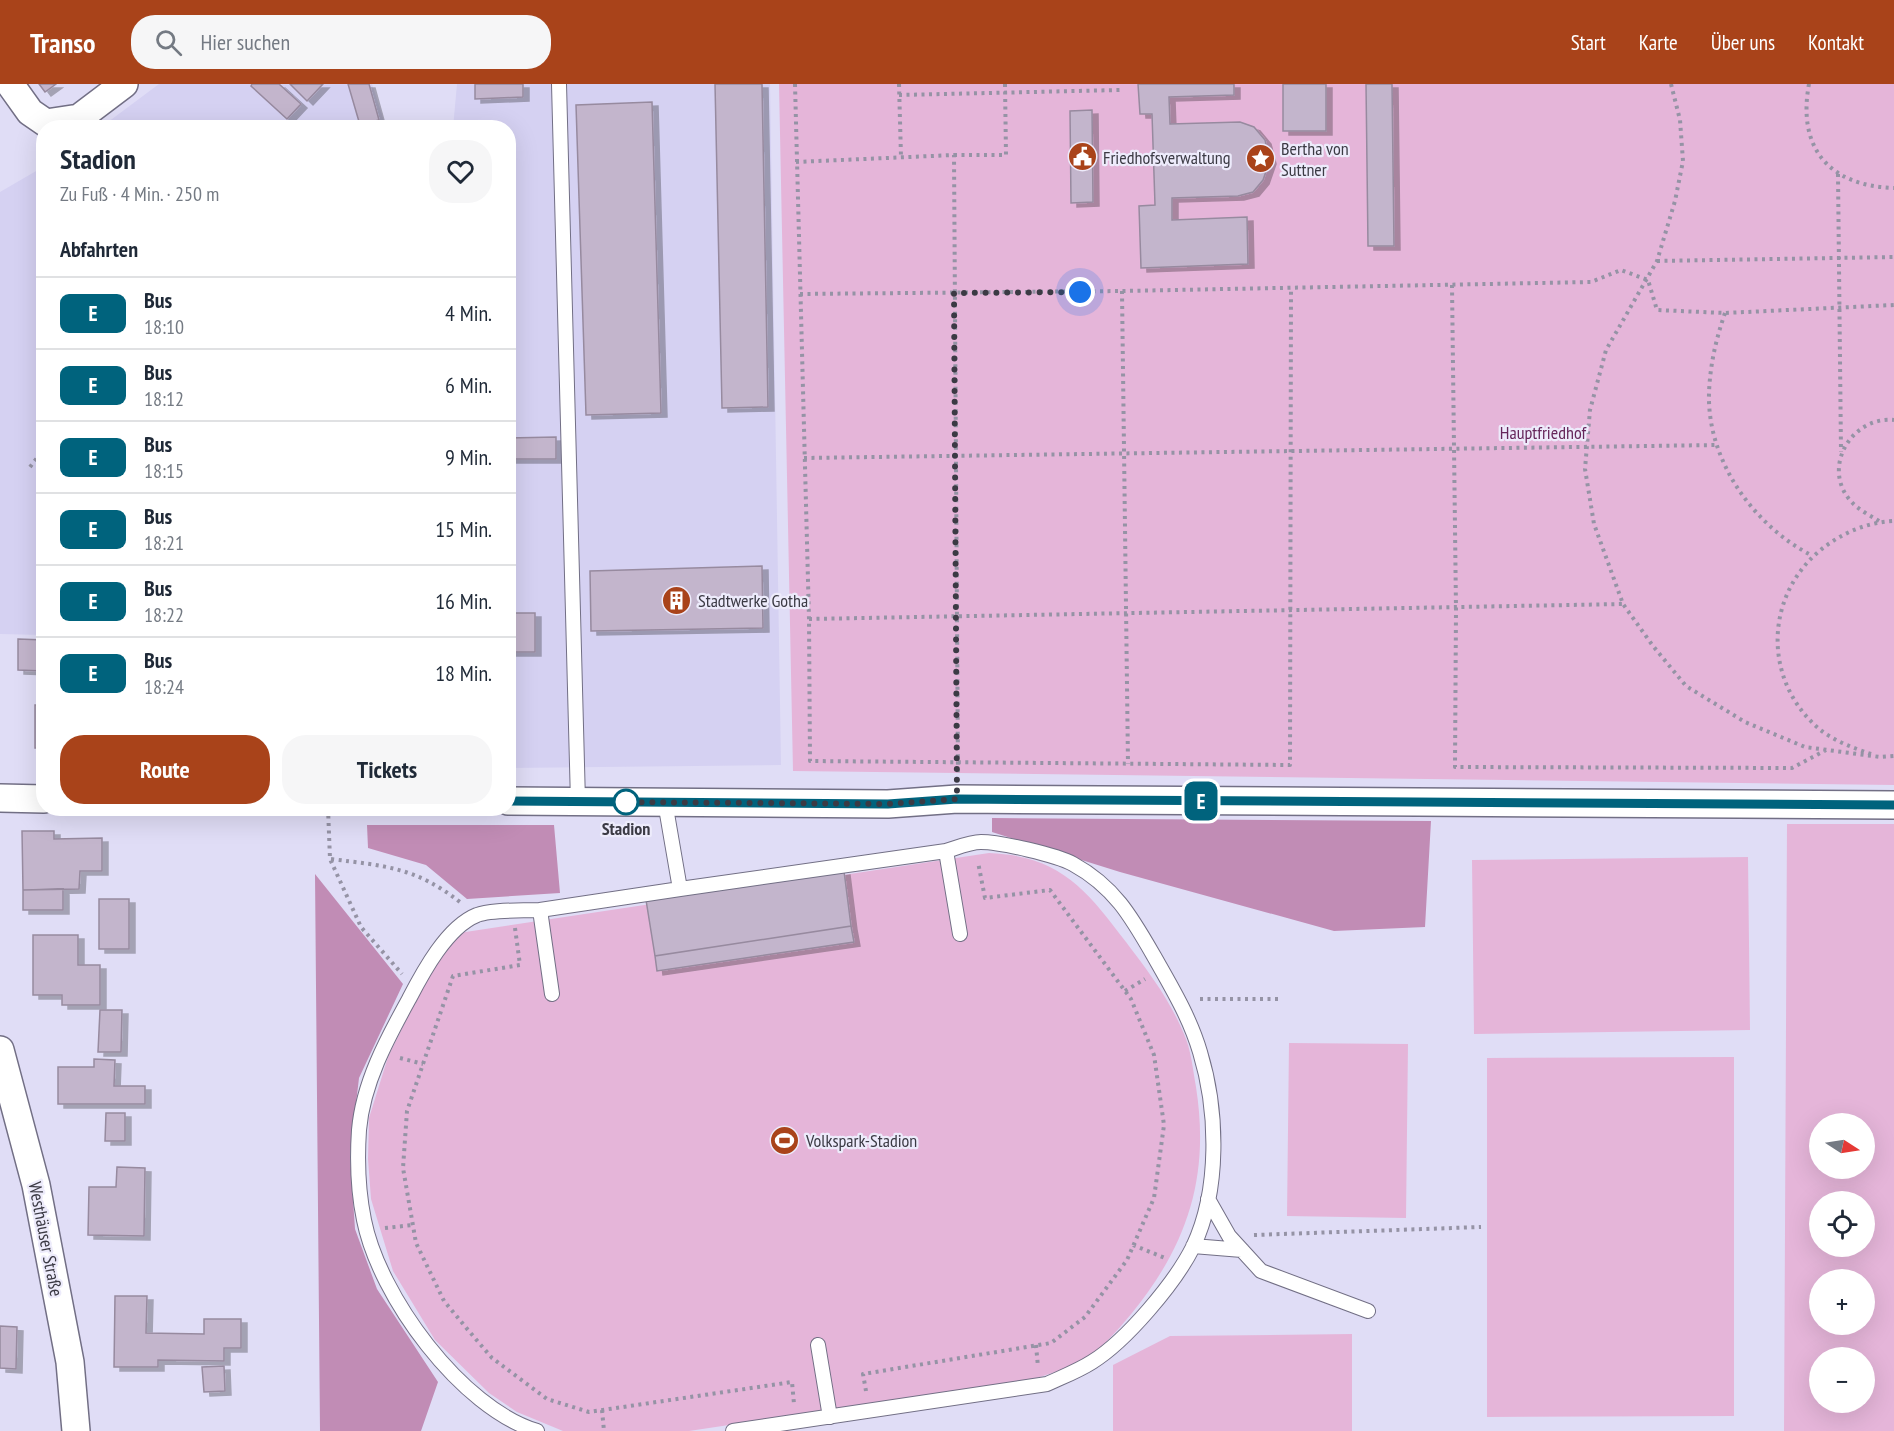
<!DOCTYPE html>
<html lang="de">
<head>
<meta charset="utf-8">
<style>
  :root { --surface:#fff; --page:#f6f6f7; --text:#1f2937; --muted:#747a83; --line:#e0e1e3; --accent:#a9431a }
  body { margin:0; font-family:"PT Sans Narrow",sans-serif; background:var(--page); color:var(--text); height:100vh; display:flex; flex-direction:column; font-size:22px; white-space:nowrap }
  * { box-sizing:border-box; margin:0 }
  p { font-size:20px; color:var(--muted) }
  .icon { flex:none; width:33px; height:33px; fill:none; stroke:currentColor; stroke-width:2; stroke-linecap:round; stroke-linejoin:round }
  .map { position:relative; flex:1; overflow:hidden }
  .sheet { position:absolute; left:36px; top:36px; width:480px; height:696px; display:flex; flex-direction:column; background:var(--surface); border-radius:24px; box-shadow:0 6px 24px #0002 }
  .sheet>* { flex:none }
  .badge { padding:0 12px; border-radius:9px; font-size:21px; line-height:39px }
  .needle { width:39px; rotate:102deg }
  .buttons { position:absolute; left:1809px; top:1029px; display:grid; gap:12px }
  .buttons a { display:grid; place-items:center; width:66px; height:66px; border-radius:50%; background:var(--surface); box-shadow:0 6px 24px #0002; font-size:30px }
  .you { position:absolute; width:30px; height:30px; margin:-15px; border:4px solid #fff; border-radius:50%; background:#1a73e8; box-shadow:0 0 0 9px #1a73e833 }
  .map>.badge { position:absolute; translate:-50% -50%; box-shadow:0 0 0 3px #fff }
  h2 { padding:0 24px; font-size:22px; line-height:54px }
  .round { display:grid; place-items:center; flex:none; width:63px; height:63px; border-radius:24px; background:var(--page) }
  .summary { display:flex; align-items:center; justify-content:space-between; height:102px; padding:0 24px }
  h1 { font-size:28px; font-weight:800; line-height:45px }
  .primary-button { display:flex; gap:12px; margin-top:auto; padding:12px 24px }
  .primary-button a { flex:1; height:69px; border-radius:24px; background:var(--accent); color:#fff; font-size:24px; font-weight:800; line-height:69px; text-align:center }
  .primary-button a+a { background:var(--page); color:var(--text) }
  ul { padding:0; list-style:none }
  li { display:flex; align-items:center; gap:18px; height:72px; padding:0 24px; border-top:2px solid var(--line) }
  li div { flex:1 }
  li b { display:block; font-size:22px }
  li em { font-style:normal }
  li .badge { min-width:66px; font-weight:700; text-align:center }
  header { display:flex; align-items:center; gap:36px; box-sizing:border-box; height:84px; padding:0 30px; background:var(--accent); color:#fff }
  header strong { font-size:28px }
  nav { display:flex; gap:33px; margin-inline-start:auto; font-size:21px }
  .search { width:420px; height:54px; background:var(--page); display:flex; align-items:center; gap:15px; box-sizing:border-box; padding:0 21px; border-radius:24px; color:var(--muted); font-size:22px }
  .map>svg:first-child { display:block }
  .built { fill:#d5d1f2 }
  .green { fill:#e5b5d9; fill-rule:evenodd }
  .forest { fill:#c18cb5 }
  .building { fill:#c3b5cc; stroke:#978a9f; stroke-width:1.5; filter:url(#shadow) }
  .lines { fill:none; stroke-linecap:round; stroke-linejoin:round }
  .service-casing { stroke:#726f85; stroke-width:16 }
  .minor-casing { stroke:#726f85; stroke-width:30 }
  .path { stroke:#9593a5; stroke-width:4; stroke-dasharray:3 4.5; stroke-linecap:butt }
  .service { stroke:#fff; stroke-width:14 }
  .minor { stroke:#fff; stroke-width:27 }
  .line-casing { stroke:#fff; stroke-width:14 }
  .line { stroke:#00637d; stroke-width:9 }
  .walk { stroke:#3b3a44; stroke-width:6; stroke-dasharray:0 10.8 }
  .stop-dot { fill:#fff; stroke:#00637d; stroke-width:3 }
  .labels { text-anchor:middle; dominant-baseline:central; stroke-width:4.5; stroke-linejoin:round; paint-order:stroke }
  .poi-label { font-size:18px; fill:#3b3a44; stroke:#edebfb; text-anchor:start }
  .park-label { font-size:18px; fill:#66265b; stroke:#edebfb }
  .stop-label { font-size:18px; font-weight:bold; fill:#3b3a44; stroke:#edebfb }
  .street-label { font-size:18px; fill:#3b3a44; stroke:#edebfb }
</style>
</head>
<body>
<header>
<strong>Transo</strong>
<div class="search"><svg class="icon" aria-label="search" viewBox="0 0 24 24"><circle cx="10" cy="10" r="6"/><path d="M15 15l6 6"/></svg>Hier suchen</div>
<nav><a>Start</a><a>Karte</a><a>Über uns</a><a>Kontakt</a></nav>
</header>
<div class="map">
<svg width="1894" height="1347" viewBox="0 0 1894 1347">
  <defs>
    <filter id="shadow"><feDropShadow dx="6" dy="4" stdDeviation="0" flood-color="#0004"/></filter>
  </defs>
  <rect width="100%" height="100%" fill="#e0ddf6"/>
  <!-- built -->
  <path class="built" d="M 159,0 L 372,0 L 386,43 L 100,44 Z
    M 457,0 L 770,0 L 781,681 L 509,684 L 508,44 L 453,44 Z
    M 43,83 L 43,551 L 0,550 L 0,108 Z"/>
  <!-- green -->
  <path class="green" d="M 779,0 L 1894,0 L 1894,701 L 793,687 Z
    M 1787,740 L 1894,740 L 1894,1347 L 1784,1347 ZM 1820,1040 L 1864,1040 L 1864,1084 L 1820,1084 ZM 1820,1118 L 1864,1118 L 1864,1162 L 1820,1162 ZM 1820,1196 L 1864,1196 L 1864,1240 L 1820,1240 ZM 1820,1274 L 1864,1274 L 1864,1318 L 1820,1318 Z
    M 989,769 C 1060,772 1086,805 1126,858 C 1148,887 1170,916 1184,950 C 1191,965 1193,986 1196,1003 C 1210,1092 1188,1160 1132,1229 C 1117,1247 1100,1267 1079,1278 C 1065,1286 1047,1290 1032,1296 L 689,1347 L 563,1347 L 517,1328 L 489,1309 L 435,1256 L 393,1187 L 371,1115 L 368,1075 L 369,1034 L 388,973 L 434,880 L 459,849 Z
    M 1748,773 L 1750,946 L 1474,950 L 1472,776 Z
    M 1289,959 L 1408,960 L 1406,1134 L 1287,1132 Z
    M 1734,973 L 1734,1332 L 1487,1333 L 1487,974 Z
    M 1352,1250 L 1352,1347 L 1113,1347 L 1113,1281 L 1170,1252 Z"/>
  <!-- forest -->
  <path class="forest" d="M 992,734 L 1431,737 L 1425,843 L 1334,847 L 1120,788 L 992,748 Z
    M 367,741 L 554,741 L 560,809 L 467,815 L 426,781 L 368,764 Z
    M 315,790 L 403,900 L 359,994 L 350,1071 L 355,1145 L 377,1205 L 438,1298 L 421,1347 L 320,1347 Z"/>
  <!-- building -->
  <path class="building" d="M 39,0 L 56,0 L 45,8 Z
    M 252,0 L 279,0 L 301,20 L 287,35 L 251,2 Z
    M 290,0 L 323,0 L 307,17 Z
    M 348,0 L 369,0 L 379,36 L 360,41 Z
    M 475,0 L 523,0 L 523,13 L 475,15 Z
    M 715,0 L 762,0 L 768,323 L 722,324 Z
    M 1138,0 L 1234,0 L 1234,11 L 1169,13 L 1170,40 L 1240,38 L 1254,43 L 1265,56 L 1270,76 L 1263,96 L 1253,108 L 1238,112 L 1172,114 L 1172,136 L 1247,133 L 1248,180 L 1141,184 L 1139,122 L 1155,121 L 1152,30 L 1140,30 Z
    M 1283,0 L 1326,0 L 1326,47 L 1283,47 Z
    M 1366,0 L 1392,0 L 1394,162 L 1368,162 Z
    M 652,18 L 661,329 L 586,331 L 576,21 Z
    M 1092,26 L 1093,118 L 1071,119 L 1070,27 Z
    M 556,353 L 556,375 L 508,375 L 508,354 Z
    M 762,482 L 763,544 L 591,547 L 590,487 Z
    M 508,529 L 535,529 L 535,568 L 508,568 Z
    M 18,555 L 44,556 L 44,587 L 18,586 Z
    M 35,621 L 44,621 L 44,664 L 35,664 Z
    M 22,747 L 54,747 L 54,755 L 102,754 L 102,787 L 80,787 L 79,805 L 23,806 Z
    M 844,787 L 851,842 L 655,872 L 646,816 Z
    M 63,805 L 63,826 L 23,826 L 23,806 Z
    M 99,815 L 129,815 L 129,865 L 99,865 Z
    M 851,842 L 854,858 L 657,887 L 655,872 Z
    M 33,851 L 78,851 L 78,881 L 100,881 L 100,921 L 62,921 L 62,911 L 33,911 Z
    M 100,926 L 122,926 L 121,968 L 98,968 Z
    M 94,975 L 115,976 L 114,1002 L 145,1002 L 145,1020 L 58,1020 L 58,983 L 94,983 Z
    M 106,1029 L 125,1029 L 125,1057 L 105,1057 Z
    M 117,1083 L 145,1084 L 144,1152 L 88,1151 L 89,1103 L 116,1103 Z
    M 115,1212 L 147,1212 L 146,1249 L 204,1250 L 204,1235 L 241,1235 L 241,1264 L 224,1264 L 224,1277 L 158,1276 L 158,1283 L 114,1283 Z
    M 0,1242 L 17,1243 L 16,1285 L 0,1284 Z
    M 224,1282 L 225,1307 L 204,1308 L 202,1283 Z"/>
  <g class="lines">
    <defs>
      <path id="service" d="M 559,0 L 578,718
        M 680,805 L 946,767 L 960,850
        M 552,910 L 540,826 L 680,805 L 665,718
        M 1208,1115 L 1229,1152 L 1261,1187 L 1368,1227
        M 1193,1162 L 1242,1166
        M 818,1261 L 830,1333
        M 537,1347 C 461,1324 379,1212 364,1136 C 358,1107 357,1076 359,1046 C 363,999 387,955 409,915 C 423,888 447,843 477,831 C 491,825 524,827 540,826
        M 733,1347 L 1047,1300 C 1062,1293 1078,1287 1092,1278 C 1126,1257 1175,1199 1193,1163 C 1220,1106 1218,1027 1200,968 C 1190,934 1172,904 1155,874 C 1132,834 1115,803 1073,780 C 1057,771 1000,758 981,758 C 970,758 956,764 946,767"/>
      <path id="minor" d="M 10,0 L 30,28 L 46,39 L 79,34 L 124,0
        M 0,714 L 44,715
        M 508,717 L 888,720 L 957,715 L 1894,721
        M 0,966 L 36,1101 L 70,1278 L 76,1347"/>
    </defs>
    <!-- service casing -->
    <use href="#service" class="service-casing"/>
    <!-- minor casing -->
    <use href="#minor" class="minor-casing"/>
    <!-- path -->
    <path class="path" d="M 795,0 L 809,535 L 810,677 L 1290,681 L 1291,204
      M 899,0 L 901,73
      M 1671,0 L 1680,36 L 1683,77 L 1675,117 L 1657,177 L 1606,266 L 1590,326 L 1585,385 L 1594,440 L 1623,520 L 1653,562 L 1686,602 L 1745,638 L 1805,663 L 1880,673 L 1894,672
      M 1809,0 C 1797,64 1829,102 1894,104
      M 899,11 L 1120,6
      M 954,71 L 1006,71 L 1005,0
      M 796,78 L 954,71 L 958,689
      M 1838,90 L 1841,368
      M 1657,177 L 1894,173
      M 1452,201 L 1456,525 L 1455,683 L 1792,684 L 1826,666
      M 1122,207 L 1128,680
      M 800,210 L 1122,207 L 1591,198 L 1621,186 L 1648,196 L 1657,226 L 1725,229 L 1894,221
      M 1725,229 C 1716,255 1710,281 1709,309 C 1707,376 1753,441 1811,471
      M 804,374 L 1716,361
      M 30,383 L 44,365
      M 1879,437 C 1869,431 1857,425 1849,415 C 1822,381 1853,332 1894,336
      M 809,535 L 1623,520
      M 1871,670 C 1853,664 1832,656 1818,644 C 1759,592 1766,502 1830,459 C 1849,446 1871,438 1894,437
      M 328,724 L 330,775 L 361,843 L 402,890
      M 331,775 C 385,782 415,783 460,818
      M 515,844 L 520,881 L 453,892 L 407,1027 L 403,1084 L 416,1159 L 444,1217 L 468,1246 L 492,1274 L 547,1315 L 589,1328 L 792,1298 L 794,1320
      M 1125,907 L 1145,895
      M 1200,915 L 1281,915
      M 400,974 L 423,980
      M 385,1144 L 413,1141
      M 1254,1151 L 1481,1143
      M 1133,1161 L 1165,1174
      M 1036,1261 L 1038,1283
      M 866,1307 L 863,1290 L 1051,1259 L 1085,1233 L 1127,1176 L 1154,1114 L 1164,1041 L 1154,971 L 1131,915 L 1050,806 L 985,814 L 978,778
      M 602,1326 L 604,1347"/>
    <!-- service -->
    <use href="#service" class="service"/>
    <!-- minor -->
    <use href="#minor" class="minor"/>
  </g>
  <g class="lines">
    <defs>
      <path id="line" d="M 508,717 L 888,720 L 957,715 L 1894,721"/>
    </defs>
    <!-- line casing -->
    <use href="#line" class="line-casing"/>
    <!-- line -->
    <use href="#line" class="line"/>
    <!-- walk -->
    <path class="walk" d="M 626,718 L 623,718 L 888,720 L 957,715 L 954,209 L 1080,208"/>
  </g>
  <!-- icons -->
  <defs>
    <symbol id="civic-disc" viewBox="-11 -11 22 22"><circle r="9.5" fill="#a9431a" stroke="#edebfb"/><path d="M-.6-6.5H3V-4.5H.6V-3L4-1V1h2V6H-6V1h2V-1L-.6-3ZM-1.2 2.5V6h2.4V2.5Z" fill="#fff"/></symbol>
    <symbol id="sight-disc" viewBox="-11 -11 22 22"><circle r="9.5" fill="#a9431a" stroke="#edebfb"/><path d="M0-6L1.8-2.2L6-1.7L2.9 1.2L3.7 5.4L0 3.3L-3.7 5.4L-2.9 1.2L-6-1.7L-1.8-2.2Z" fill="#fff"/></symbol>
    <symbol id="building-disc" viewBox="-11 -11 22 22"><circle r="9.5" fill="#a9431a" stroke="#edebfb"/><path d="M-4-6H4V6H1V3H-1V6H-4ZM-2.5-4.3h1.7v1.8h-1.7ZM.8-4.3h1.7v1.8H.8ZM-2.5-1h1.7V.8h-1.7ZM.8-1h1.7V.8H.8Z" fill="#fff"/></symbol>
    <symbol id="stadium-disc" viewBox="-11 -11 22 22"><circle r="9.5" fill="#a9431a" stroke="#edebfb"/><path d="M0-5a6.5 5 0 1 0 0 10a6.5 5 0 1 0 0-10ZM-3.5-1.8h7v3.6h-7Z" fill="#fff"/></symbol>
  </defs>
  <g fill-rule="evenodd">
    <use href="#civic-disc" x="1066" y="56" width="33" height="33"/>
    <use href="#sight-disc" x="1244" y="58" width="33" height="33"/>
    <use href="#building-disc" x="660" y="500" width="33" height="33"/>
    <use href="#stadium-disc" x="768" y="1040" width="33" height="33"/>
  </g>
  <!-- markers -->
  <circle class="stop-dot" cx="626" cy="718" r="12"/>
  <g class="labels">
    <!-- poi labels -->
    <g class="poi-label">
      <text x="1281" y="64">Bertha von<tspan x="1281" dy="21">Suttner</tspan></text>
      <text x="1103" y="73">Friedhofsverwaltung</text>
      <text x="698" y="516">Stadtwerke Gotha</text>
      <text x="806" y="1056">Volkspark-Stadion</text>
    </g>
    <!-- park labels -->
    <g class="park-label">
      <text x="1543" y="348">Hauptfriedhof</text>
    </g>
    <!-- stop labels -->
    <g class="stop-label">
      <text x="626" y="744">Stadion</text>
    </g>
    <!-- street labels -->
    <g class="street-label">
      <text transform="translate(46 1155) rotate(79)">Westhäuser Straße</text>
    </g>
  </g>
</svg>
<div class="buttons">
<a><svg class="needle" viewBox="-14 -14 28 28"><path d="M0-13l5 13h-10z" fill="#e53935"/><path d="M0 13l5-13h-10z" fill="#747a83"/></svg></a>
<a><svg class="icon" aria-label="locate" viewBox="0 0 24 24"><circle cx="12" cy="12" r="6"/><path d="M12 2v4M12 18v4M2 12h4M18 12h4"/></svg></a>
<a>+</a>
<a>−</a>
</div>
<div class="you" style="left:1080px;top:208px"></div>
<b class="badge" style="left:1201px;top:717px;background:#00637d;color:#fff">E</b>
<section class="sheet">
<div class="summary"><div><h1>Stadion</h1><p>Zu Fuß · 4 Min. · 250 m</p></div><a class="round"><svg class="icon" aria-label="heart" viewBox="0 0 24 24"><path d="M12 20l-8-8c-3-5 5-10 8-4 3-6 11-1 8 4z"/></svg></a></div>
<h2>Abfahrten</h2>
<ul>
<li><span class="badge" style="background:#00637d;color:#fff">E</span><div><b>Bus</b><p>18:10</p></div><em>4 Min.</em></li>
<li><span class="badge" style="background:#00637d;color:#fff">E</span><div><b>Bus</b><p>18:12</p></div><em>6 Min.</em></li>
<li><span class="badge" style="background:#00637d;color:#fff">E</span><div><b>Bus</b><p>18:15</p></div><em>9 Min.</em></li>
<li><span class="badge" style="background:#00637d;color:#fff">E</span><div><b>Bus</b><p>18:21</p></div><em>15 Min.</em></li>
<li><span class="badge" style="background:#00637d;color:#fff">E</span><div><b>Bus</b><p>18:22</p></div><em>16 Min.</em></li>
<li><span class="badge" style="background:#00637d;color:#fff">E</span><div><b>Bus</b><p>18:24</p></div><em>18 Min.</em></li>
</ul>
<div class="primary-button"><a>Route</a><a>Tickets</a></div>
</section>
</div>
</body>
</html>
